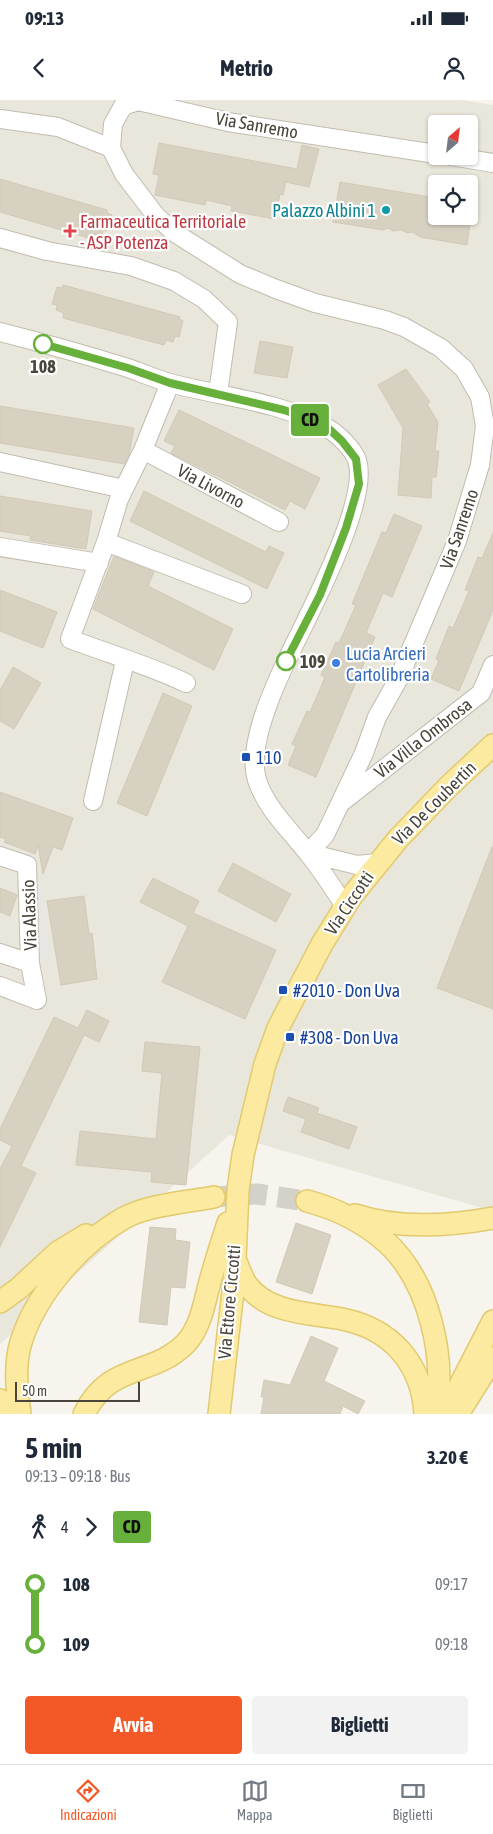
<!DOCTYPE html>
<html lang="it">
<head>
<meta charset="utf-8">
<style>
  :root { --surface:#fff; --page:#f2f2f3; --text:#1f2937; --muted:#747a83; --line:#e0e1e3; --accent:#f35926 }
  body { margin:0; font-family:"Asap Condensed",sans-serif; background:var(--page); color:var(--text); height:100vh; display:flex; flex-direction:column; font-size:19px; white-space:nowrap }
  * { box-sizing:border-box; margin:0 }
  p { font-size:16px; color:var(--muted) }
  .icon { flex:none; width:28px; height:28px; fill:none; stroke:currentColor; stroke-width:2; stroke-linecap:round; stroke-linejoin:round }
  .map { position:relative; height:1314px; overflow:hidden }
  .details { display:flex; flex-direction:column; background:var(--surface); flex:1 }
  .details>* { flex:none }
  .badge { padding:0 10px; border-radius:4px; font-size:18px; line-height:32px }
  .needle { width:32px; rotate:28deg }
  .buttons { position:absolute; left:428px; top:15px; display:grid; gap:10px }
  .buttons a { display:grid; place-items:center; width:50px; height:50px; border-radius:5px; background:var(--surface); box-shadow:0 1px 4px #0004; font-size:25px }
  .scale { position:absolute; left:15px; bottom:12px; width:125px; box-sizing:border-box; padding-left:5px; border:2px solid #4a453a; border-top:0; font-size:14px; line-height:18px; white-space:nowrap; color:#4a453a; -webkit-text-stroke:4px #fff; paint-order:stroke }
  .map>.badge { position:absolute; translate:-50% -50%; box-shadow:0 0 0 2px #fff }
  .legs { display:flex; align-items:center; gap:8px; height:55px; padding:0 25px; font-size:16px }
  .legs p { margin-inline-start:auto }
  .overview { display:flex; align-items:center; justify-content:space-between; height:85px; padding:0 25px }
  h1 { font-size:28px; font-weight:700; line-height:38px }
  .action { display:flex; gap:10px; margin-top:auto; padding:10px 25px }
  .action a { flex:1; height:58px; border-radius:5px; background:var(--accent); color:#fff; font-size:20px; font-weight:700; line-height:58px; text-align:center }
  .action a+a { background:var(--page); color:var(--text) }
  ul { padding:0 25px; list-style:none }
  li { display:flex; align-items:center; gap:18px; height:60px; font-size:19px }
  li i { display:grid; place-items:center; width:8px; height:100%; margin:0 6px; background:currentColor }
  li i::after { content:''; width:12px; height:12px; margin:-6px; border:4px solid; border-radius:50%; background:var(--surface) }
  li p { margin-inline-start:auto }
  li:first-child i { background:linear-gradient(#0000 50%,currentColor 0) }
  li:last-child i { background:linear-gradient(currentColor 50%,#0000 0) }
  .status { display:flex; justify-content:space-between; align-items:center; height:35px; padding:0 25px; background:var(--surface); direction:ltr }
  .status svg { height:14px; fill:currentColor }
  header { display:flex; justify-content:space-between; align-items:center; height:65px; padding:0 25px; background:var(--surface); font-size:22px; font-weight:700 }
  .tabs { display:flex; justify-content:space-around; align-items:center; height:70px; border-top:1px solid var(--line); background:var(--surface); font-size:14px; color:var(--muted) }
  .tabs a { display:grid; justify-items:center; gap:2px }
  .tabs .active { color:var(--accent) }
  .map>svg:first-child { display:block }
  .residential { fill:#e9e6db; fill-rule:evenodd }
  .parking { fill:#e8e6e3 }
  .building { fill:#d7d1c2; stroke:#d2c9b5 }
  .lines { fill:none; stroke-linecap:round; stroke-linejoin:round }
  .major-tunnel { stroke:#d4d1c8; stroke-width:21; stroke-dasharray:21 11; stroke-linecap:butt }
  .minor-casing { stroke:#c1bcaf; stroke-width:20 }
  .major-casing { stroke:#e1ca6f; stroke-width:24 }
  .minor { stroke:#fff; stroke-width:18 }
  .major { stroke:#fbeaa0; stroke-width:21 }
  .line-1-casing { stroke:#fff; stroke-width:11 }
  .line-1 { stroke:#67b03c; stroke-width:8 }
  .culture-dot { fill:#0f9aa8; stroke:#fff; stroke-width:2 }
  .health-dot { fill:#e0444e; stroke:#fff; stroke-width:2 }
  .stop-1-dot { fill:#fff; stroke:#67b03c; stroke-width:2.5 }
  .shop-dot { fill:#3f7fe0; stroke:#fff; stroke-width:2 }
  .transit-dot { fill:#1a4fb4; stroke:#fff; stroke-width:2 }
  .labels { text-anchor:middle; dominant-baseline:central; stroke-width:4.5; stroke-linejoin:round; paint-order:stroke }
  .street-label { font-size:18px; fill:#4a453a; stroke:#fff }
  .culture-label { font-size:18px; fill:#0d838f; stroke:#fff; text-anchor:end }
  .health-label { font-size:18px; fill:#be3a42; stroke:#fff; text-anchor:start }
  .stop-label { font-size:18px; font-weight:bold; fill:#4a453a; stroke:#fff }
  .shop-label { font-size:18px; fill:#366cbe; stroke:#fff; text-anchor:start }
  .transit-label { font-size:18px; fill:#164399; stroke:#fff; text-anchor:start }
</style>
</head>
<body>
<div class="status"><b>09:13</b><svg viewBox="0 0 49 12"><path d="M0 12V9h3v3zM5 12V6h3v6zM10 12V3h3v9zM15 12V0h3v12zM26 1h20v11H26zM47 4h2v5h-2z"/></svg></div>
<header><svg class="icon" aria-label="back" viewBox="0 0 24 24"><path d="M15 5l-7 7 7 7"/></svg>Metrio<svg class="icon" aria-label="person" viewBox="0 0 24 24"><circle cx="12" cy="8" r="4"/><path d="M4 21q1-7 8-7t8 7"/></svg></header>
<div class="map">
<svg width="493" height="1314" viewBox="0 0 493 1314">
  <rect width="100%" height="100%" fill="#f6f4ec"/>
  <!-- residential -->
  <path class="residential" d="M 0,0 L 461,0 L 493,5 L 493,1111 L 229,1035 L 0,1244 ZM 436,24 L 469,24 L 469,56 L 436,56 ZM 436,84 L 469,84 L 469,116 L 436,116 Z"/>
  <!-- parking -->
  <path class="parking" d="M 42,781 L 50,856 L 40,866 L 31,787 Z"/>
  <!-- building -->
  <path class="building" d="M 159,43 L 297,69 L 302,45 L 319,49 L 309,87 L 286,82 L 283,95 L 280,94 L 275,119 L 231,111 L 232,106 L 206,100 L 205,105 L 155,95 L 159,75 L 153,74 Z
    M 0,79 L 107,110 L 107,113 L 112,115 L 107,131 L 103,130 L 102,136 L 93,134 L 92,139 L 0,112 Z
    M 340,82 L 436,98 L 436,116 L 471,116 L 467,145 L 420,137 L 413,132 L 407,133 L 402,130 L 393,131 L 388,128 L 383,130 L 333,122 Z
    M 63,185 L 180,217 L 179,219 L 183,221 L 179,237 L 175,236 L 173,242 L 166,240 L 164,245 L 63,218 L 64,213 L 56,210 L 57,205 L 52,204 L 57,187 L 62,188 Z
    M 260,241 L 293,247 L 287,278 L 254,273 Z
    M 406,269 L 430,302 L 427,304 L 438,322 L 435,351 L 439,351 L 436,377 L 432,377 L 431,398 L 398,395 L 403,328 L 378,285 Z
    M 0,306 L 134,328 L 129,354 L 125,364 L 0,343 Z
    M 179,310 L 320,378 L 305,409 L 290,401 L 285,410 L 171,353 L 175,346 L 164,341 Z
    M 144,391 L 266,452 L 269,446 L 284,453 L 267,489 L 130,421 Z
    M 0,396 L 92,411 L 86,449 L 30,440 L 31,436 L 0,431 Z
    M 394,414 L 422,426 L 392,497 L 383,493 L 366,533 L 375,537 L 316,677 L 288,665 L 296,646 L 292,644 L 307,611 L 310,612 L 318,594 L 325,577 L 321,575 L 336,542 L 339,543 L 356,505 L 352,504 L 382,432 L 386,433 Z
    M 493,433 L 493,510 L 459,591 L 431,579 L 439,560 L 436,559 L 449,526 L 453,528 L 469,491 L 465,490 L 478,457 L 482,458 Z
    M 114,456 L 154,472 L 148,486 L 233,529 L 214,570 L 93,509 Z
    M 0,490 L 57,512 L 43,548 L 0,531 Z
    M 13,567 L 41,583 L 14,629 L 0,621 L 0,590 Z
    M 163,593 L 192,606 L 147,716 L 117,703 Z
    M 0,692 L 73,718 L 62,750 L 53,747 L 43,774 L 38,745 L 35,754 L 4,742 L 6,739 L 0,737 Z
    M 492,747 L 493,747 L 493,909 L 437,888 Z
    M 233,763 L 291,794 L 276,822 L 218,791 Z
    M 153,778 L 199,801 L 193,813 L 276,850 L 245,919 L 162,882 L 188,826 L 140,802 Z
    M 0,788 L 17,795 L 10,816 L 0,812 Z
    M 84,796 L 89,834 L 92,833 L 97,879 L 61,885 L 47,801 Z
    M 87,910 L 109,921 L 99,942 L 84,935 L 21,1066 L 36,1073 L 0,1147 L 0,1069 L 12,1046 L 0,1040 L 0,1029 L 54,917 L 78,928 Z
    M 145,942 L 200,947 L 186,1085 L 151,1082 L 152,1072 L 76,1065 L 80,1031 L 156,1039 L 162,973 L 142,971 Z
    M 288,997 L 319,1008 L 317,1013 L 357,1027 L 349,1049 L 301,1032 L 306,1019 L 283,1011 Z
    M 296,1123 L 331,1135 L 312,1194 L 276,1182 Z
    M 150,1127 L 176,1129 L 175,1140 L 190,1142 L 185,1188 L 171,1187 L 167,1225 L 139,1222 Z
    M 311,1236 L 338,1248 L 324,1281 L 365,1301 L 358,1314 L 343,1306 L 340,1314 L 261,1314 L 264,1297 L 261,1297 L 264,1280 L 290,1285 Z"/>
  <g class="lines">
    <!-- major-tunnel -->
    <path class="major-tunnel" d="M 214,1097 L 257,1094 L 307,1101"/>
    <defs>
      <path id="minor" d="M 0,19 L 58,27 L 111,48
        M 451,56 L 493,63
        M 0,138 L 47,151 L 131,166 L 174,181 L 204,199 L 228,222 L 218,293
        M 0,232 C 43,243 86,255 128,268 C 142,273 156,279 170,283 C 221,297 280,301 327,328 C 337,333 353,349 357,360 C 371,402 303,524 284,566 C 271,594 247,648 257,680 C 266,708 289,729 307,752 C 321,769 333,788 345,806
        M 170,283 L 143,350 L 119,399 L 106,442 L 70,539 C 109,554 148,565 186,583
        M 143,350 L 279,422
        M 0,362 L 124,389
        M 106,442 L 242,494
        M 0,447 L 99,463
        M 93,701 L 125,561
        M 343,701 L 481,593 L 493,565
        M 308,753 L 325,735 L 364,653 L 377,617 L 399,578 L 457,441 L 480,365 L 485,326 L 480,297 L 464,269 L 441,248 L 404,227 L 385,220 L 315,203 L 276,189 L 240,174 L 175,133 L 156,116 L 124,74 L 111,48 L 113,24 L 123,6 L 138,1 L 228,22 L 436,54
        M 308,753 L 357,765 L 377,763
        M 0,756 L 27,765 L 30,863 L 37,900 L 0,886
        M 0,853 L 30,863"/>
      <path id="major" d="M 307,1101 C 334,1108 363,1122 385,1141 C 429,1180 447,1258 435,1314
        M 355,1115 C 398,1129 449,1126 493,1118
        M 236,1161 C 239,1169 242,1178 247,1185 C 269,1214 310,1213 342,1219 C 392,1229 422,1264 425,1314
        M 0,1202 L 18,1189 L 58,1152 L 86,1135
        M 0,1300 L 5,1314
        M 20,1314 C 17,1291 14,1265 21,1242 C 36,1194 80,1143 124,1118 C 148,1105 187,1102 214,1097
        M 84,1314 C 110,1261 153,1278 187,1242 C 202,1224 205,1199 211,1178 C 216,1160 222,1141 228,1123
        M 219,1314 L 234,1182 L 238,1090 L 243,1055 L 265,964 L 278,928 L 322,844 L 351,797 L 398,739 L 448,687 L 493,645
        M 445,1314 L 493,1221
        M 458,1314 L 493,1258"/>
    </defs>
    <!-- minor casing -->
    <use href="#minor" class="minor-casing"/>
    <!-- major casing -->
    <use href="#major" class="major-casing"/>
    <!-- minor -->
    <use href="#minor" class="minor"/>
    <!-- major -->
    <use href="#major" class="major"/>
  </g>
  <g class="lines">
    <defs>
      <path id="line-1" d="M 43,244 L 128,268 L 170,283 L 284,310 L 307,318 L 328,328 L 342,341 L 356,359 L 359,384 L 346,428 L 320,495 L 286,561"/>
    </defs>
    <!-- line-1 casing -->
    <use href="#line-1" class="line-1-casing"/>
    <!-- line-1 -->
    <use href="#line-1" class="line-1"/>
  </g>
  <!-- markers -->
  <circle class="culture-dot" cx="386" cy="110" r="5"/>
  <path class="health-dot" d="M67.5 123.5h5v5h5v5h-5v5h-5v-5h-5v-5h5z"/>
  <g class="stop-1-dot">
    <circle cx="43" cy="244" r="9"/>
    <circle cx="286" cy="561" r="9"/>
  </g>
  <circle class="shop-dot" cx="336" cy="563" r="5"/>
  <g class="transit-dot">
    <rect x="241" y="652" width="10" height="10" rx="2.5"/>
    <rect x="278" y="885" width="10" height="10" rx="2.5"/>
    <rect x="285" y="932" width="10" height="10" rx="2.5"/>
  </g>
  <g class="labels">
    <!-- street labels -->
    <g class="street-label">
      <text transform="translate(257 25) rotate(10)">Via Sanremo</text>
      <text transform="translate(211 386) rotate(28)">Via Livorno</text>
      <text transform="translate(459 429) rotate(-71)">Via Sanremo</text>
      <text transform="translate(423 638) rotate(-38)">Via Villa Ombrosa</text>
      <text transform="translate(434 703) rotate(-45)">Via De Coubertin</text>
      <text transform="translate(349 803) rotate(-56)">Via Ciccotti</text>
      <text transform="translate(29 815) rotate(-92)">Via Alassio</text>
      <text transform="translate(229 1202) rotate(-85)">Via Ettore Ciccotti</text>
    </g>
    <!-- culture labels -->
    <g class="culture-label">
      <text x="376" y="110">Palazzo Albini 1</text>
    </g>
    <!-- health labels -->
    <g class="health-label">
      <text x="80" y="121">Farmaceutica Territoriale<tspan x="80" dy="21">- ASP Potenza</tspan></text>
    </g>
    <!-- stop labels -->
    <g class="stop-label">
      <text x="43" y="266">108</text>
      <text x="300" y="561" text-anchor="start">109</text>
    </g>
    <!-- shop labels -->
    <g class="shop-label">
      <text x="346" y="553">Lucia Arcieri<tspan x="346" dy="21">Cartolibreria</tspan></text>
    </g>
    <!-- transit labels -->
    <g class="transit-label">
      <text x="256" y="657">110</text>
      <text x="293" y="890">#2010 - Don Uva</text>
      <text x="300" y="937">#308 - Don Uva</text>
    </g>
  </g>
</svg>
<div class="buttons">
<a><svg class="needle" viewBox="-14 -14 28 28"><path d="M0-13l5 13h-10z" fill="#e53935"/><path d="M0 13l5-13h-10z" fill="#747a83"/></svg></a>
<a><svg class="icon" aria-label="locate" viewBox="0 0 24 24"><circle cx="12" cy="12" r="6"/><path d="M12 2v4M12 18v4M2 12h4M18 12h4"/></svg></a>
</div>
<div class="scale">50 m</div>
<b class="badge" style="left:310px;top:320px;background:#67b03c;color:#111">CD</b>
</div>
<section class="details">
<div class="overview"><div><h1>5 min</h1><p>09:13 – 09:18 · Bus</p></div><b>3.20 €</b></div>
<div class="legs"><svg class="icon" aria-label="walk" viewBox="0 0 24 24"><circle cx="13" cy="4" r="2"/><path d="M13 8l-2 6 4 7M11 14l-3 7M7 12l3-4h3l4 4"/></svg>4<svg class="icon" aria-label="forward" viewBox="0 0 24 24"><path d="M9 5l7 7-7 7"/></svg><b class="badge" style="background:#67b03c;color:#111">CD</b></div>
<ul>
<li><i style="color:#67b03c"></i><b>108</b><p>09:17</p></li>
<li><i style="color:#67b03c"></i><b>109</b><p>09:18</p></li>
</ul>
<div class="action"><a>Avvia</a><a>Biglietti</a></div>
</section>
<nav class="tabs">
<a class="active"><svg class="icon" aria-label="directions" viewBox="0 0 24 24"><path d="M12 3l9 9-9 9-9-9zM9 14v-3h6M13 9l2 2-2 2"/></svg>Indicazioni</a>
<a><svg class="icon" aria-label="map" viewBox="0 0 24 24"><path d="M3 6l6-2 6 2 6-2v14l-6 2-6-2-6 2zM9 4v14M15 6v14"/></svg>Mappa</a>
<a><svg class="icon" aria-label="tickets" viewBox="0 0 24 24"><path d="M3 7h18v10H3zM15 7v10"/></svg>Biglietti</a>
</nav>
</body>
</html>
